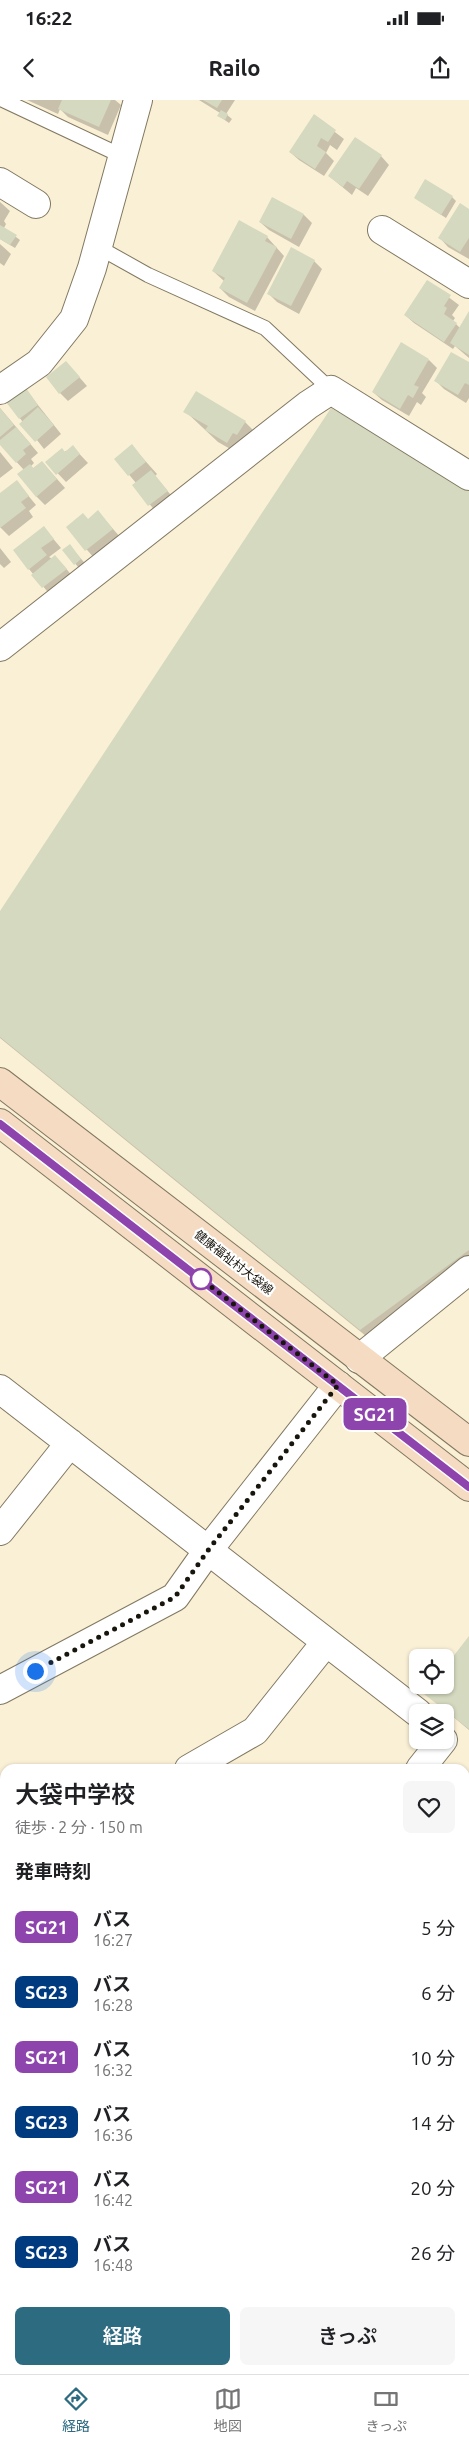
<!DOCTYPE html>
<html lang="ja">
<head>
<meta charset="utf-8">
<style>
  :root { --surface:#fff; --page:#f6f6f6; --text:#202124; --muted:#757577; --line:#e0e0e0; --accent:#2d6b81 }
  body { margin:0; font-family:Ubuntu,"Noto Sans JP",sans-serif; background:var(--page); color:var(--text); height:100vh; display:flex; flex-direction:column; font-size:19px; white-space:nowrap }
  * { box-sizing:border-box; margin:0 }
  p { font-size:16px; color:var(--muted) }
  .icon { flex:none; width:28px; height:28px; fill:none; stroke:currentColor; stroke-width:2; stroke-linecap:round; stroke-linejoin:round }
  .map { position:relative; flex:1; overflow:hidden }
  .sheet { position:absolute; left:0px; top:1664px; width:470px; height:611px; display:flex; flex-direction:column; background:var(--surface); border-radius:15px 15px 0 0; box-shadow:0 1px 4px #0004 }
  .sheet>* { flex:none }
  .badge { padding:0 10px; border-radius:8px; font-size:18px; line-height:32px }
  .fabs { position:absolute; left:409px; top:1549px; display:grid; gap:10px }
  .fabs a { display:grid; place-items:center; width:45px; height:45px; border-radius:8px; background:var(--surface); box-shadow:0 1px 4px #0004; font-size:25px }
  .you { position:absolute; width:25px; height:25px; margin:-12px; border:4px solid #fff; border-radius:50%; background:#1a73e8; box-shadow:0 0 0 8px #1a73e833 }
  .map>.badge { position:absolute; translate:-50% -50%; box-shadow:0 0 0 2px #fff }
  h2 { padding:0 15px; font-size:19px; line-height:45px }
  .round { display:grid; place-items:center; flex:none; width:52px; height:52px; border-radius:8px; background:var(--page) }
  .overview { display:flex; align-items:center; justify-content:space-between; height:85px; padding:0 15px }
  h1 { font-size:24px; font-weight:600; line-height:38px }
  .primary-button { display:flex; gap:10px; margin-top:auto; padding:10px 15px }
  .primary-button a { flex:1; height:58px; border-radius:8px; background:var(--accent); color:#fff; font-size:20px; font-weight:600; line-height:58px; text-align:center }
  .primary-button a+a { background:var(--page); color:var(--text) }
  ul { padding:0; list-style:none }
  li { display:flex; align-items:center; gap:15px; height:65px; padding:0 15px }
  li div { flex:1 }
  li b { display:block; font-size:19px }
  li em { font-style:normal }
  li .badge { min-width:55px; font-weight:700; text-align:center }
  .status { display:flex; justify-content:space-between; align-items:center; height:35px; padding:0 25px; background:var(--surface); direction:ltr }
  .status svg { height:14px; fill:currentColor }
  header { display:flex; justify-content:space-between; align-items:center; height:65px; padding:0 15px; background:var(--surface); font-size:22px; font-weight:600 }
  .tabs { display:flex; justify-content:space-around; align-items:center; height:70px; border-top:1px solid var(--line); background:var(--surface); font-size:14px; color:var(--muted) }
  .tabs a { display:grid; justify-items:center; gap:2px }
  .tabs .selected { color:var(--accent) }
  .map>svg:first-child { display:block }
  .shadow { fill:#0003 }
  .building { fill:#d4d9bf }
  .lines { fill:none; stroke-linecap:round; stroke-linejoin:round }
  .lane-casing { stroke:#817861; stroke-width:16 }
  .street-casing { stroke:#817861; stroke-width:30 }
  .secondary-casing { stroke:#817861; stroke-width:30 }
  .lane { stroke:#fff; stroke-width:14 }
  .street { stroke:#fff; stroke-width:28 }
  .secondary { stroke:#f4dbc2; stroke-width:28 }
  .line-casing { stroke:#fff; stroke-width:11 }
  .line { stroke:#8e44ad; stroke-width:8 }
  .walk { stroke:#18150c; stroke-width:5; stroke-dasharray:0 9 }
  .stop-dot { fill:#fff; stroke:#8e44ad; stroke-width:2.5 }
  .labels { text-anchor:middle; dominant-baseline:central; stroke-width:4.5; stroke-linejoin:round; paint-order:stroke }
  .street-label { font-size:12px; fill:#18150c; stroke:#fff }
</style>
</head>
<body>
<div class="status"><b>16:22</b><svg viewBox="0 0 49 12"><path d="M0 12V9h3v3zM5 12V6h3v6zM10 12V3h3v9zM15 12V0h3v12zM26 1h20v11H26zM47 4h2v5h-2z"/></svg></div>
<header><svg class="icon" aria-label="back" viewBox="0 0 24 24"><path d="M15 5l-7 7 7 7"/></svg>Railo<svg class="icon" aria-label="share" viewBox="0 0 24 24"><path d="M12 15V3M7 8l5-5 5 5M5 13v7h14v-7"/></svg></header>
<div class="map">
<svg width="469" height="2274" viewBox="0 0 469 2274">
  <rect width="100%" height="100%" fill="#faf0d6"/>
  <!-- shadow -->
  <path class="shadow" d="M 27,0 L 115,0 L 121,5 L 108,35 L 68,17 L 60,9 L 58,14 Z
    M 199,0 L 235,0 L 226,14 L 232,19 L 229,23 L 219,16 L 220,13 Z
    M 314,16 L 344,39 L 337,50 L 330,45 L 326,53 L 334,61 L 324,76 L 299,60 L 290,52 Z
    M 381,56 L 389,65 L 368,96 L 356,88 L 352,95 L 329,76 Z
    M 452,97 L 456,101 L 446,118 L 415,98 Z
    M 273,98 L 304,115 L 312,123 L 299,147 L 269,130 L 260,122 Z
    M 0,102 L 10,111 L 4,121 L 6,124 L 4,128 L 20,140 L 15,148 L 0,139 Z
    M 469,110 L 469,159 L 448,147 L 440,138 Z
    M 239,122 L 267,137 L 284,156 L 255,211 L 229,197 L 220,188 L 224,181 L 213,171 Z
    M 0,144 L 11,154 L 4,166 L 0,163 Z
    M 314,161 L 322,169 L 299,214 L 277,202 L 269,194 Z
    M 427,181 L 459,205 L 452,215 L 455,218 L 453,221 L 460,228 L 469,213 L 469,258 L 455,246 L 453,249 L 414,223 L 405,215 Z
    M 429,260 L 437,268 L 422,293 L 426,297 L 421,305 L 417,302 L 409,316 L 382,300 L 373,292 Z
    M 66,262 L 87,286 L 68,301 L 60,293 Z
    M 469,264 L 469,298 L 466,303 L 444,289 L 436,281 Z
    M 26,290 L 61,334 L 44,349 L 8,303 Z
    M 0,308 L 38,353 L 31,359 L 34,363 L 31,366 L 34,369 L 42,362 L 65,388 L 45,405 L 36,396 L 24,370 L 0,344 Z
    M 185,311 L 245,322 L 256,333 L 239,354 L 218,342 Z
    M 132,346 L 157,374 L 155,376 L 175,400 L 158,414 L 133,385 L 136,383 L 116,359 Z
    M 73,347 L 88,363 L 66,382 L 47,362 Z
    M 0,352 L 13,368 L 0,378 Z
    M 17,382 L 36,405 L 29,411 L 33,417 L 9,436 L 0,427 L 0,395 Z
    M 469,388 L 469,1170 L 372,1241 L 0,938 L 0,813 Z
    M 98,412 L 121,438 L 95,459 L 67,427 L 88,420 Z
    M 44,428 L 61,448 L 49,457 L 63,465 L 74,478 L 51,496 L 29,469 Z
    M 70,446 L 89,468 L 83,473 L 64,450 Z
    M 0,448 L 11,462 L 4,468 L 0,464 Z
    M 469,1538 L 469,1630 L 426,1594 L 432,1585 L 445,1585 L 445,1569 Z"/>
  <!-- building -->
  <path class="building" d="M 62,0 L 111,0 L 99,27 L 58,9 Z
    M 203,0 L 222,0 L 217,8 Z
    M 221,10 L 228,14 L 225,20 L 217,16 Z
    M 314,14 L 336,30 L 328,42 L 321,38 L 317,46 L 326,52 L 315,69 L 289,52 Z
    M 355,37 L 382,55 L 359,89 L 347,81 L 343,87 L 328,76 Z
    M 425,79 L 453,96 L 441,115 L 414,98 Z
    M 272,97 L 304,114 L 291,139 L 259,122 Z
    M 460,103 L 469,109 L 469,138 L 460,152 L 438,138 Z
    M 239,120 L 268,136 L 265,141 L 277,147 L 247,203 L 219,188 L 225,178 L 212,171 Z
    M 0,125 L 17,135 L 10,145 L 0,139 Z
    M 291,147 L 315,160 L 291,206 L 267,194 Z
    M 427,180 L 451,195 L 444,206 L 447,208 L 444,214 L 457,223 L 444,242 L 404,215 Z
    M 469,211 L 469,255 L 450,243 Z
    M 401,242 L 429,259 L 414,285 L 419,287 L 413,298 L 408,295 L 400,309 L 372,292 Z
    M 451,252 L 469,262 L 469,285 L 465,283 L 458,295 L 434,281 Z
    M 66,261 L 80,277 L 59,294 L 46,277 Z
    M 26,288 L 38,305 L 19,319 L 6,302 Z
    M 196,291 L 246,321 L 237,335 L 233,333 L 227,343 L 205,330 L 208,326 L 183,312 Z
    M 38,307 L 54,325 L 35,342 L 19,324 Z
    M 0,308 L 14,325 L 0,337 Z
    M 331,308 L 469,387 L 469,1150 L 360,1230 L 0,937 L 0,811 Z
    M 16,327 L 31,344 L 23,350 L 26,354 L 16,363 L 0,345 L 0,340 Z
    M 132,344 L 146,362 L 128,376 L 114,359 Z
    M 73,345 L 80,354 L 56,375 L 45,362 L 62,348 L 65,352 Z
    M 42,361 L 57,379 L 36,397 L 17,374 L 30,364 L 33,368 Z
    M 151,370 L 168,391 L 148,406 L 132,385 Z
    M 17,380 L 29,396 L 21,402 L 26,408 L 0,428 L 0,393 Z
    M 98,410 L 113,429 L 85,451 L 66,427 L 83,413 L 88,419 Z
    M 44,426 L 54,439 L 41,448 L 47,455 L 28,470 L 13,450 Z
    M 70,444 L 81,459 L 74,465 L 62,450 Z
    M 55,455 L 67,469 L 42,488 L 31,475 Z
    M 469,1536 L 469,1629 L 424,1594 L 431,1585 L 445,1585 L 445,1567 Z"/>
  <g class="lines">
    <defs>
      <path id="lane" d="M 3,0 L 122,56
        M 98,147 L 148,175 L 265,228 L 331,290"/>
      <path id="street" d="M 0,82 L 36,104
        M 382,130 L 469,184
        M 0,290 L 39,263 L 74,219 L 92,168 L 138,0
        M 0,547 L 308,305 L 331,290 L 469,376
        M 359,1259 L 469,1170
        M 0,1289 L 418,1613
        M 0,1431 L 70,1343
        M 0,1590 L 175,1497 L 209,1449 L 338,1285
        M 189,1669 L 255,1631 L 326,1542
        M 420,1669 L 443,1640
        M 0,1775 L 5,1772
        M 0,1948 L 5,1945
        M 465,2160 L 469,2158
        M 248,2274 L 256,2270"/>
      <path id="secondary" d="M 0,982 L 469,1342
        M 0,1023 L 469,1387
        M 465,1916 L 469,1913
        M 0,2179 L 5,2177
        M 303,2270 L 305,2274"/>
    </defs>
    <!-- lane casing -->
    <use href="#lane" class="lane-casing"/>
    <!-- street casing -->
    <use href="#street" class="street-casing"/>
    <!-- secondary casing -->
    <use href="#secondary" class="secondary-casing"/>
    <!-- lane -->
    <use href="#lane" class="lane"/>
    <!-- street -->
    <use href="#street" class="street"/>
    <!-- secondary -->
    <use href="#secondary" class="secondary"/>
  </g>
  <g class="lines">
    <defs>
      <path id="line" d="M 0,1024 L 469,1387"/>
    </defs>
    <!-- line casing -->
    <use href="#line" class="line-casing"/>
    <!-- line -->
    <use href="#line" class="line"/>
    <!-- walk -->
    <path class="walk" d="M 35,1571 L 175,1497 L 209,1449 L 338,1285 L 201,1179"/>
  </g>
  <!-- markers -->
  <circle class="stop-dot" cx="201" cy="1179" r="10"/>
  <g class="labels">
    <!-- street labels -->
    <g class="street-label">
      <text transform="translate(234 1162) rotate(38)">健康福祉村大袋線</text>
    </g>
  </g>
</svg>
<div class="fabs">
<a><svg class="icon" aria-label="locate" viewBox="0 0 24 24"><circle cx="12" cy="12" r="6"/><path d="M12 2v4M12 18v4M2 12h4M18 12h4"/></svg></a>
<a><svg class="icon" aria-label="layers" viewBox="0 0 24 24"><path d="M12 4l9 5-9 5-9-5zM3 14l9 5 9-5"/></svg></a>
</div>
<div class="you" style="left:35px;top:1571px"></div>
<b class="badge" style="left:375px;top:1314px;background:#8e44ad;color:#fff">SG21</b>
<section class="sheet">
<div class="overview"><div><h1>大袋中学校</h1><p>徒歩 · 2 分 · 150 m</p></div><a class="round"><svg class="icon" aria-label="heart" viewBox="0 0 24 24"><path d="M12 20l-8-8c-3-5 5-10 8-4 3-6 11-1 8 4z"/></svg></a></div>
<h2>発車時刻</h2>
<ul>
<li><span class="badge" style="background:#8e44ad;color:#fff">SG21</span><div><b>バス</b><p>16:27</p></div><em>5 分</em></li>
<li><span class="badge" style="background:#003b80;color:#fff">SG23</span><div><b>バス</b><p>16:28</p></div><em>6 分</em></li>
<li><span class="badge" style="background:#8e44ad;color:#fff">SG21</span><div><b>バス</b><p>16:32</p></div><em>10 分</em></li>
<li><span class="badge" style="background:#003b80;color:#fff">SG23</span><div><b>バス</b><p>16:36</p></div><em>14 分</em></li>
<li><span class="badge" style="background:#8e44ad;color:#fff">SG21</span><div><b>バス</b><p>16:42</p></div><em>20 分</em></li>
<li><span class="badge" style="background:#003b80;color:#fff">SG23</span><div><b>バス</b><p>16:48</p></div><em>26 分</em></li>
</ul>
<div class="primary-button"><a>経路</a><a>きっぷ</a></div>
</section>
</div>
<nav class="tabs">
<a class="selected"><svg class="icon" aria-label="directions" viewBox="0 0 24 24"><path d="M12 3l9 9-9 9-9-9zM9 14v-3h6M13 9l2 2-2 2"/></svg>経路</a>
<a><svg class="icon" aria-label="map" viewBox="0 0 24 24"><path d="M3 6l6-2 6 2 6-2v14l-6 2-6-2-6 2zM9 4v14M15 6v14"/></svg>地図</a>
<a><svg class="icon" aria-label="tickets" viewBox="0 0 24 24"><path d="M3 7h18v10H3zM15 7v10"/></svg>きっぷ</a>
</nav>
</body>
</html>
